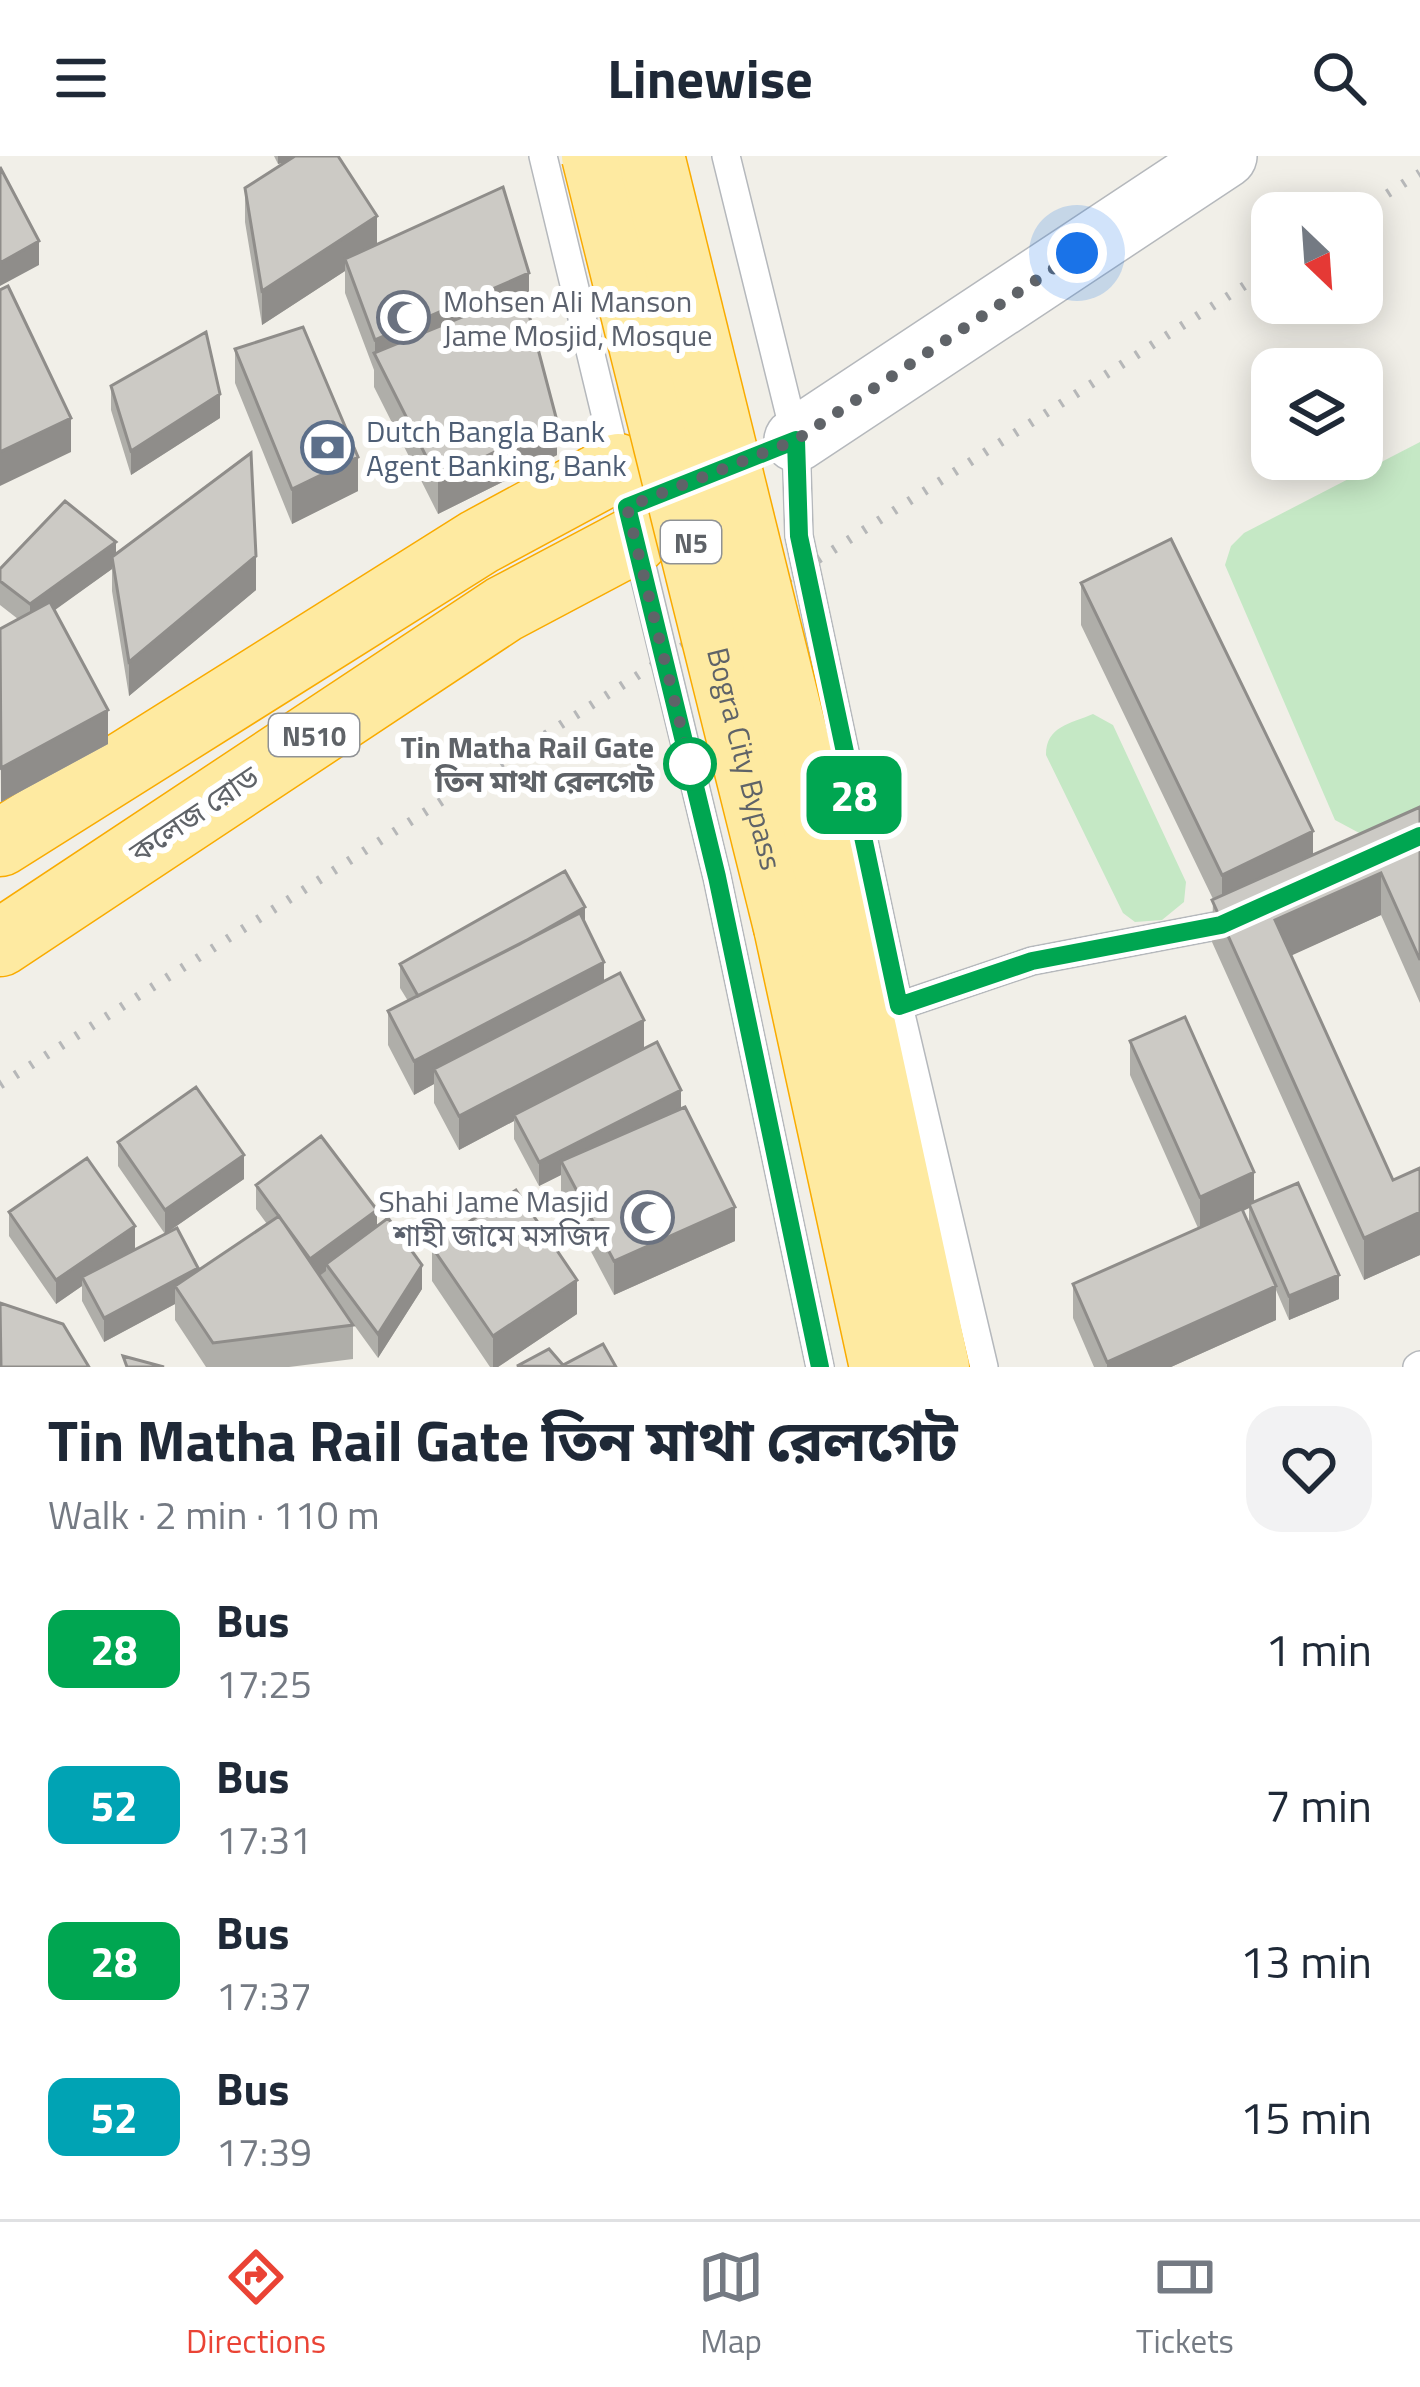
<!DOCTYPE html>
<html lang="en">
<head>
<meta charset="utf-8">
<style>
  :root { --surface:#fff; --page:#f2f2f3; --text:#1f2937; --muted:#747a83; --line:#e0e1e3; --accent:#ea4335 }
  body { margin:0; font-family:"Titillium Web","Noto Sans Bengali",sans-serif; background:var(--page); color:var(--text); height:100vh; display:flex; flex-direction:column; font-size:45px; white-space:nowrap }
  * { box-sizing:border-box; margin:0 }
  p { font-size:39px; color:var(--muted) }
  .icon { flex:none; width:66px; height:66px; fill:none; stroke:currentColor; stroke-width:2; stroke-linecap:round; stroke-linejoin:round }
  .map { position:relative; height:1211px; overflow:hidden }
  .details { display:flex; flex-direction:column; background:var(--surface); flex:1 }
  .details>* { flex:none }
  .badge { padding:0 24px; border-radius:18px; font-size:42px; line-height:78px }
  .needle { width:78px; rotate:155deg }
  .buttons { position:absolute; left:1251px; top:36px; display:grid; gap:24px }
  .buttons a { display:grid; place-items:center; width:132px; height:132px; border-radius:24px; background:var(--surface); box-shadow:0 6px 30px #0003; font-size:60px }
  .you { position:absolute; width:60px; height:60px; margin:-30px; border:9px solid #fff; border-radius:50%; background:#1a73e8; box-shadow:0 0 0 18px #1a73e833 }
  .map>.badge { position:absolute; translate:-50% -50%; box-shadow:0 0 0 6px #fff }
  .round { display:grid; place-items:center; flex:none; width:126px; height:126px; border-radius:36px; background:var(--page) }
  .head { display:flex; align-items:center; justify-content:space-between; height:204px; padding:0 48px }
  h1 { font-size:57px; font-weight:700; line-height:90px }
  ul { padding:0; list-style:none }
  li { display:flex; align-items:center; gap:36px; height:156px; padding:0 48px }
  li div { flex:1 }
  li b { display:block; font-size:45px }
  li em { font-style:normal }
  li .badge { min-width:132px; font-weight:700; text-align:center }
  header { display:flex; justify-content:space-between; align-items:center; height:156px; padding:0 48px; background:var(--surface); font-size:54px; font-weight:700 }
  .dock { display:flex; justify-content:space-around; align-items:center; height:168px; border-top:3px solid var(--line); background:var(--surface); font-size:33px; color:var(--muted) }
  .dock a { display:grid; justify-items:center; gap:6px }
  .dock .active { color:var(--accent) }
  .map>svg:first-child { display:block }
  .green { fill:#c5e8c5 }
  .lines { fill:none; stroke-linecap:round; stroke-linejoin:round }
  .service-casing { stroke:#b5b8bc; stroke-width:30 }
  .tertiary-casing { stroke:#b5b8bc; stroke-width:66 }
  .trunk-casing { stroke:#f9ab00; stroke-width:69 }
  .service { stroke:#fff; stroke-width:27 }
  .tertiary { stroke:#fff; stroke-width:63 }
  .trunk { stroke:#feeaa1; stroke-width:66 }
  .rail { stroke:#b6b7b8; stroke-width:9; stroke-dasharray:3 15; stroke-linecap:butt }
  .trunk-bridge-casing { stroke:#f9ab00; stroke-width:69; stroke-linecap:butt }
  .trunk-bridge { stroke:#feeaa1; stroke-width:66 }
  .wall { fill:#afaea9; fill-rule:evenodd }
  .shaded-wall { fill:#8f8d8a }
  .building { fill:#cccac5; stroke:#8f8d8a; stroke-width:3 }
  .line-casing { stroke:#fff; stroke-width:27 }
  .line { stroke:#00a651; stroke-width:18 }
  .walk { stroke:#5f6368; stroke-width:12; stroke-dasharray:0 21.6 }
  .stop-dot { fill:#fff; stroke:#00a651; stroke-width:6 }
  .labels { text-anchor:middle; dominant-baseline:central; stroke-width:12; stroke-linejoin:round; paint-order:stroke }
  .shield { fill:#fff; stroke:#8f9295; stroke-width:3 }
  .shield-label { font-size:27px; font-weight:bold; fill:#5f6368 }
  .worship-label { font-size:30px; fill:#5b616d; stroke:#fff; text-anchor:start }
  .service-label { font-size:30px; fill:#4e5e75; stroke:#fff; text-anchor:start }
  .stop-label { font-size:30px; font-weight:bold; fill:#5f6368; stroke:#fff; text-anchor:end }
  .street-label { font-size:30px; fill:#5f6368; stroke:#fff }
</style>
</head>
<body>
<header><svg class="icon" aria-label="menu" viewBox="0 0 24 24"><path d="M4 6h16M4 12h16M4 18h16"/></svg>Linewise<svg class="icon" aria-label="search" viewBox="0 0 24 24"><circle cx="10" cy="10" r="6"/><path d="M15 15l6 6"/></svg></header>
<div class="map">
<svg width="1420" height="1211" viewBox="0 0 1420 1211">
  <rect width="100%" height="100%" fill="#f1efe8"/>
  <!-- green -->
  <path class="green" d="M 1420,286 L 1420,661 L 1363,679 L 1335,664 L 1225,409 L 1231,390 L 1244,377 Z
    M 1093,558 L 1113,569 L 1186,726 L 1184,746 L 1162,764 L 1135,766 L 1123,757 L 1046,599 C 1046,570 1070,568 1093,558 Z"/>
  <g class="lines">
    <defs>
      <path id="service" d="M 543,0 L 717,721 L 820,1211
        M 726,0 L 796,284 L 799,380 L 899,850 L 984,1211
        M 899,850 L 1032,805 L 1221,769 L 1247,757
        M 1417,1211 L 1420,1209"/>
      <path id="tertiary" d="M 796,284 L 1225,0"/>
      <path id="trunk" d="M 0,687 L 479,386 L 618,311
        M 837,753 L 936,1211
        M 787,771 L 883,1211
        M 0,787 L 504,453 L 636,383"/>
    </defs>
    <!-- service casing -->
    <use href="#service" class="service-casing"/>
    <!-- tertiary casing -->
    <use href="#tertiary" class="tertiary-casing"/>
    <!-- trunk casing -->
    <use href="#trunk" class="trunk-casing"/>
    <!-- service -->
    <use href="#service" class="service"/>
    <!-- tertiary -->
    <use href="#tertiary" class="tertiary"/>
    <!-- trunk -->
    <use href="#trunk" class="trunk"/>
    <!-- rail -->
    <path class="rail" d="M 1357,57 L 1420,17
      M 0,929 L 1272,112"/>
    <defs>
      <g id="trunk-bridge">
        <path id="s1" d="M 595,0 L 787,771"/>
        <path d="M 651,0 L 837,753"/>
      </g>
    </defs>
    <!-- trunk-bridge casing -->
    <use href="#trunk-bridge" class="trunk-bridge-casing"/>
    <!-- trunk-bridge -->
    <use href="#trunk-bridge" class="trunk-bridge"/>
  </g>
  <!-- wall -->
  <path class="wall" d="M 274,0 L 338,0 L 377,88 L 529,151 L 527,152 L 557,299 L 438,358 L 374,231 L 374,214 L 345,137 L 345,115 L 262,169 L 245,66 L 245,32 L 286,6 L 278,8 Z
    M 235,193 L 358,335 L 292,368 L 235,227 Z
    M 111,230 L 220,262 L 131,319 L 111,254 Z
    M 116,398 L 256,434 L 129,540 L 112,435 L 112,413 L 54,454 L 108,588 L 1,646 L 0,473 L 18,463 L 0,449 L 0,413 Z
    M 1081,427 L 1313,699 L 1420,651 L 1420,847 L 1381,759 L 1291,799 L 1393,1024 L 1420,1012 L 1420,1099 L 1364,1124 L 1212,786 L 1213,743 L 1081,469 Z
    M 585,768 L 604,825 L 681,953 L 735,1085 L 614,1139 L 561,1039 L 561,1019 L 539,1030 L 514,983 L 514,965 L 459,994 L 434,947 L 434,928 L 414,939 L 388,889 L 388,855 L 408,845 L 400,832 L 400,808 Z
    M 1130,885 L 1254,1046 L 1339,1143 L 1289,1164 L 1276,1134 L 1276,1164 L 1171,1211 L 1094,1211 L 1073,1162 L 1073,1128 L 1198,1072 L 1130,919 ZM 1249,1052 L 1249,1068 L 1243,1055 Z
    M 118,986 L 244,1023 L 168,1076 L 198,1114 L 267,1068 L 256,1053 L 256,1029 L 377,1070 L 422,1133 L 378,1202 L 349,1162 L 353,1169 L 353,1203 L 289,1211 L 206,1211 L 175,1164 L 175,1148 L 104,1186 L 82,1145 L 82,1130 L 56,1148 L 9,1080 L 9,1056 L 135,1094 L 165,1078 L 118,1010 Z
    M 432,1091 L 577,1158 L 498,1211 L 490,1211 L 432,1125 Z"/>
  <!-- shaded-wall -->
  <path class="shaded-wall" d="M 278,0 L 307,0 L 278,8 Z
    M 377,60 L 377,94 L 345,103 L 345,115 L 262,169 L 262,135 Z
    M 39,85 L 39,109 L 0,130 L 0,107 Z
    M 529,117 L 529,151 L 383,215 L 375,200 L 375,184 Z
    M 220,238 L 220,262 L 131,319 L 131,295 Z
    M 71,262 L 71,296 L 0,330 L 0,296 Z
    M 557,265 L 557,299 L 438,358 L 438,324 Z
    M 358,301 L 358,335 L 292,368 L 292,333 Z
    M 116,386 L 116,410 L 112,401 L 112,413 L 30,472 L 30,448 Z
    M 256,400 L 256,434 L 129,540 L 129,506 Z
    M 108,554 L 108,588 L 1,646 L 1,612 Z
    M 1313,675 L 1313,718 L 1222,762 L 1222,719 Z
    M 1381,717 L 1381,759 L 1275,807 L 1275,764 Z
    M 585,751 L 585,775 L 421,844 Z
    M 604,806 L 604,841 L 434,913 L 434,928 L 414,939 L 414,905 Z
    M 644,864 L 644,898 L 514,959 L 514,965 L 459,994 L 459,960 Z
    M 681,934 L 681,958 L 561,1005 L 561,1019 L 539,1030 L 539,1006 Z
    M 244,999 L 244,1023 L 165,1078 L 165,1054 Z
    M 1254,1016 L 1254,1050 L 1249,1048 L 1249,1052 L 1200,1075 L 1200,1041 Z
    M 735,1051 L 735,1085 L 614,1139 L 614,1105 Z
    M 377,1054 L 377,1078 L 326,1108 L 326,1115 L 310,1127 L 310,1103 Z
    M 1420,1056 L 1420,1099 L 1364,1124 L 1364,1082 Z
    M 135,1070 L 135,1094 L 82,1121 L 82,1130 L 56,1148 L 56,1124 Z
    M 422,1109 L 422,1133 L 378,1202 L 378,1178 Z
    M 198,1112 L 198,1136 L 175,1130 L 175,1148 L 104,1186 L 104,1162 Z
    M 1339,1119 L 1339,1143 L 1289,1164 L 1289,1140 Z
    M 577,1124 L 577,1158 L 498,1211 L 493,1211 L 493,1180 Z
    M 1276,1130 L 1276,1164 L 1171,1211 L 1107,1211 L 1107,1206 Z"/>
  <!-- building -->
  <path class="building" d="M 295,0 L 338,0 L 377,60 L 262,135 L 245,32 Z
    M 0,11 L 39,85 L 0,107 Z
    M 503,31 L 529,117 L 375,184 L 345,103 Z
    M 8,130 L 71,262 L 0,296 L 0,134 Z
    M 523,136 L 557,265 L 438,324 L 374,197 Z
    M 303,171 L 358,301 L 292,333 L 235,193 Z
    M 206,176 L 220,238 L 131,295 L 111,230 Z
    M 251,297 L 256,400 L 129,506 L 112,401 Z
    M 65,345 L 116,386 L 30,448 L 0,425 L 0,413 Z
    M 1171,383 L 1313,675 L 1222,719 L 1081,427 Z
    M 50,446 L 108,554 L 1,612 L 0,473 Z
    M 1420,651 L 1420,804 L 1381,717 L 1275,764 L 1393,1024 L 1420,1012 L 1420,1056 L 1364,1082 L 1212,744 Z
    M 565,715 L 585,751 L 520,788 L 418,840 L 400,808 Z
    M 580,757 L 604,806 L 414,905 L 388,855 Z
    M 620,817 L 644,864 L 459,960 L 434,913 Z
    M 1185,861 L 1254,1016 L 1200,1041 L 1130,885 Z
    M 657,886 L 681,934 L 539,1006 L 514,959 Z
    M 196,931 L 244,999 L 165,1054 L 118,986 Z
    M 685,951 L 735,1051 L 614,1105 L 561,1005 Z
    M 321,980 L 377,1054 L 310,1103 L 256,1029 Z
    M 87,1002 L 135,1070 L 56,1124 L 9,1056 Z
    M 1298,1027 L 1339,1119 L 1289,1140 L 1249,1048 Z
    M 516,1034 L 577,1124 L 493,1180 L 432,1091 Z
    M 1242,1053 L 1276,1130 L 1107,1206 L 1073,1128 Z
    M 279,1060 L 353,1169 L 213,1187 L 175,1130 Z
    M 388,1062 L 422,1109 L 378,1178 L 326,1108 Z
    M 177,1072 L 198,1112 L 104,1162 L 82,1121 Z
    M 0,1147 L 63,1168 L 89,1211 L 1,1211 Z
    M 603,1188 L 616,1211 L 517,1210 L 549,1193 L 563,1209 Z
    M 123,1200 L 164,1211 L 127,1211 Z"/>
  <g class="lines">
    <defs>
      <path id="line" d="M 820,1211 L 717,721 L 627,351 L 796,284 L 799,380 L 899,850 L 1032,805 L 1221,769 L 1420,680"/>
    </defs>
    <!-- line casing -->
    <use href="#line" class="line-casing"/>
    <!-- line -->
    <use href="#line" class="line"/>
    <!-- walk -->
    <path class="walk" d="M 690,608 L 627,351 L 796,284 L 1077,97"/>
  </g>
  <!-- icons -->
  <defs>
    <symbol id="mosque-ring" viewBox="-11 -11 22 22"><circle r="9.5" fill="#fff" stroke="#6b7280" stroke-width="1.5"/><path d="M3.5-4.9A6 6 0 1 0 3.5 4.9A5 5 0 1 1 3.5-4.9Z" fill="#6b7280"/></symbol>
    <symbol id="bank-ring" viewBox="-11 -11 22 22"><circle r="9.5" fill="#fff" stroke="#5c6f8a" stroke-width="1.5"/><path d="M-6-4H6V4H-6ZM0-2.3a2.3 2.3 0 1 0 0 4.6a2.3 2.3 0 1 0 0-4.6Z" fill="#5c6f8a"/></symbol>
  </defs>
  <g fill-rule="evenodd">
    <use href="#mosque-ring" x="374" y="132" width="59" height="59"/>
    <use href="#bank-ring" x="298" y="262" width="59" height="59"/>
    <use href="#mosque-ring" x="618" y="1032" width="59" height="59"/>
  </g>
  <!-- markers -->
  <circle class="stop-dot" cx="690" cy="608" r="24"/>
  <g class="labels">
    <!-- shield labels -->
    <g class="shield">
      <rect x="661" y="365" width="60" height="42" rx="9"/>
      <rect x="269" y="558" width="90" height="42" rx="9"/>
    </g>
    <g class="shield-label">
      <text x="691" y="386">N5</text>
      <text x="314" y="579">N510</text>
    </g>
    <!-- worship labels -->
    <g class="worship-label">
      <text x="443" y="145">Mohsen Ali Manson<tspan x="443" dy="34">Jame Mosjid, Mosque</tspan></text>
      <text x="609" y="1045" text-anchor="end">Shahi Jame Masjid<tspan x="609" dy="34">শাহী জামে মসজিদ</tspan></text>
    </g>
    <!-- service labels -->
    <g class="service-label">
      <text x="366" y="275">Dutch Bangla Bank<tspan x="366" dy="34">Agent Banking, Bank</tspan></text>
    </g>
    <!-- stop labels -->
    <g class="stop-label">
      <text x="654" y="591">Tin Matha Rail Gate<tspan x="654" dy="34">তিন মাথা রেলগেট</tspan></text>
    </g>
    <!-- street labels -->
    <g class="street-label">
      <text stroke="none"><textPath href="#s1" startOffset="621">Bogra City Bypass</textPath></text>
      <text transform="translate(194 658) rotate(-34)">কলেজ রোড</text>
    </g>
  </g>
</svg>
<div class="buttons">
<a><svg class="needle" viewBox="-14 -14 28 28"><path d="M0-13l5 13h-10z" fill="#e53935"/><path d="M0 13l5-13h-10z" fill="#747a83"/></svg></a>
<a><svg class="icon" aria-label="layers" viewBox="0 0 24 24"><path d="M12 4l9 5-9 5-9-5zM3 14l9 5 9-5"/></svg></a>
</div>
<div class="you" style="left:1077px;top:97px"></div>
<b class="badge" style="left:854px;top:639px;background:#00a651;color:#fff">28</b>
</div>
<section class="details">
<div class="head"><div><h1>Tin Matha Rail Gate তিন মাথা রেলগেট</h1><p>Walk · 2 min · 110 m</p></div><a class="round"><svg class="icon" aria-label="heart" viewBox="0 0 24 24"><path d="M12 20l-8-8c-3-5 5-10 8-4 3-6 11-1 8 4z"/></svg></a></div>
<ul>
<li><span class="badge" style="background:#00a651;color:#fff">28</span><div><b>Bus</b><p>17:25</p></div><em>1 min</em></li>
<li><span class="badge" style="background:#00a3b4;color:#fff">52</span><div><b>Bus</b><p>17:31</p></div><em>7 min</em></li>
<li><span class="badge" style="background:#00a651;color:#fff">28</span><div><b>Bus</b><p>17:37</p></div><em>13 min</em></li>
<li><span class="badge" style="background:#00a3b4;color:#fff">52</span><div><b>Bus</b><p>17:39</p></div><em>15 min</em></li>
</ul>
</section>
<nav class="dock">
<a class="active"><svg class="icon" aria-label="directions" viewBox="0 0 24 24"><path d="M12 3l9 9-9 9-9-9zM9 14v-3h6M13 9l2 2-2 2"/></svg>Directions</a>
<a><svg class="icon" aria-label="map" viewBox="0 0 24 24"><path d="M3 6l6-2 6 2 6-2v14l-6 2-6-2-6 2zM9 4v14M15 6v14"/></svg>Map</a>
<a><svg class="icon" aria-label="tickets" viewBox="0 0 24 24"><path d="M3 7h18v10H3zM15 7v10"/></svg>Tickets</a>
</nav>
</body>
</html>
